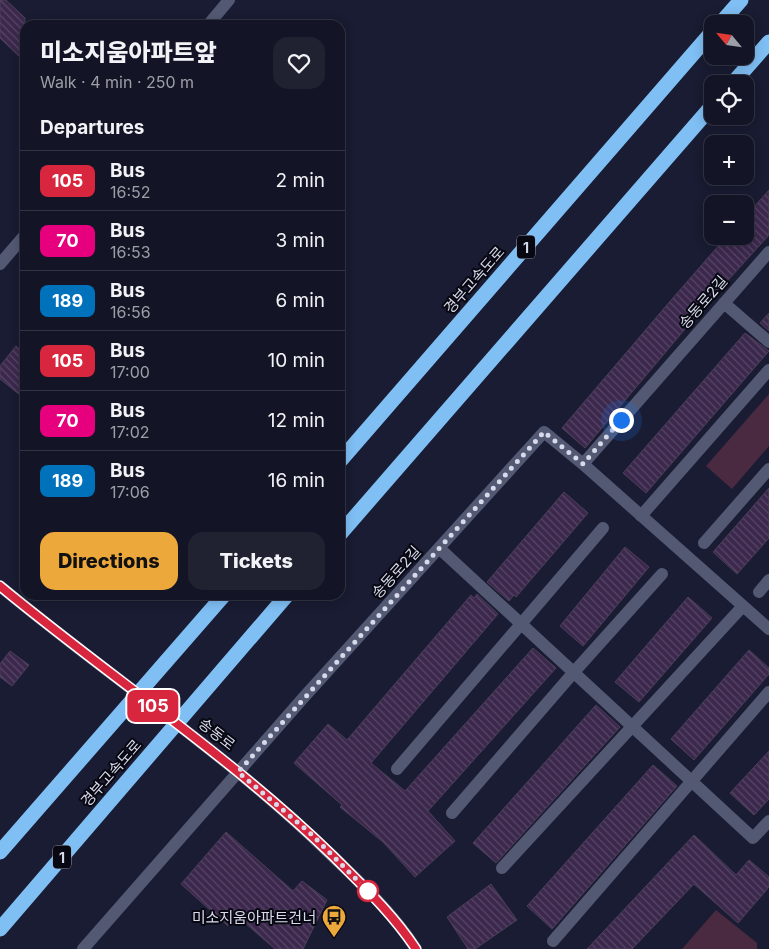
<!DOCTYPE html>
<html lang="en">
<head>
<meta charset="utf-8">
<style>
  :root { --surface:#131526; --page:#202232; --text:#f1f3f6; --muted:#9d9fa7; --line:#323443; --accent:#eda83c }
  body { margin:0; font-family:Inter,"Noto Sans KR",sans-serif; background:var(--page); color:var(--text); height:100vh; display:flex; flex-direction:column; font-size:19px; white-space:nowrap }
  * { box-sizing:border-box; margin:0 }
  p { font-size:16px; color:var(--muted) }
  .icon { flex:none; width:28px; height:28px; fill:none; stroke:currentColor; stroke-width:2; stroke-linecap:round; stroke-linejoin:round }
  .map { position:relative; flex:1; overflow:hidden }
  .details { position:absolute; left:20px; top:20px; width:325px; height:580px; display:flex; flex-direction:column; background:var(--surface); border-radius:15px; box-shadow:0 2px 12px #0003,0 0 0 1px var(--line) }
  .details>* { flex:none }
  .badge { padding:0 10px; border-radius:8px; font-size:18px; line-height:32px }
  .needle { width:32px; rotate:299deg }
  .buttons { position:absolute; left:704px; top:15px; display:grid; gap:10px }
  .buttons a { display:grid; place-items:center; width:50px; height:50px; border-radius:10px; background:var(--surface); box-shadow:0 2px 12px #0003,0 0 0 1px var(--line); font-size:25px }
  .you { position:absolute; width:25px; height:25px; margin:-12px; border:4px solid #fff; border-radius:50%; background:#1a73e8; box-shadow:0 0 0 8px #1a73e833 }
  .map>.badge { position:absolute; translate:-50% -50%; box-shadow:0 0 0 2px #fff }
  h2 { padding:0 20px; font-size:19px; line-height:45px }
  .round { display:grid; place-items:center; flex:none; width:52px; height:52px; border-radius:15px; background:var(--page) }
  .summary { display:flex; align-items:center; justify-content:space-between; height:85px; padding:0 20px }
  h1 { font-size:24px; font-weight:800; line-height:38px }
  .action { display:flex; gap:10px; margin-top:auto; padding:10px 20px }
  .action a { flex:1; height:58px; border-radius:15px; background:var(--accent); color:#111; font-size:20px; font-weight:800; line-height:58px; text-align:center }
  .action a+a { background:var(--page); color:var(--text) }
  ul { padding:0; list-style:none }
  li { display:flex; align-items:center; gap:15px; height:60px; padding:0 20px; border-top:1px solid var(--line) }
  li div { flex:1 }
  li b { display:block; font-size:19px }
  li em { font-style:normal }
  li .badge { min-width:55px; font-weight:700; text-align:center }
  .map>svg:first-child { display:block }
  .green { fill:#4a2a40 }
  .building { fill:url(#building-back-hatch); stroke:#4b3f57 }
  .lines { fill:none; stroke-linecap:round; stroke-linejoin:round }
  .minor { stroke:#545973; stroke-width:12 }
  .highway { stroke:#7fbff4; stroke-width:15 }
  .line-casing { stroke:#fff; stroke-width:11 }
  .line { stroke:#d7263d; stroke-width:8 }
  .walk { stroke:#d7daea; stroke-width:5; stroke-dasharray:0 9 }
  .stop-dot { fill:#fff; stroke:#d7263d; stroke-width:2.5 }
  .labels { text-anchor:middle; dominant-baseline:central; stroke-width:4; stroke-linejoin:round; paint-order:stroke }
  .shield { fill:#070811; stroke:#999ba9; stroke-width:1 }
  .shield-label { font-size:14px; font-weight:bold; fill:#d7daea }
  .street-label { font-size:15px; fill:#d7daea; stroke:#070811 }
  .poi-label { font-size:15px; fill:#d7daea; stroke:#070811; text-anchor:end }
</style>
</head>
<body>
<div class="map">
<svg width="769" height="949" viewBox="0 0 769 949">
  <defs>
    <pattern id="building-back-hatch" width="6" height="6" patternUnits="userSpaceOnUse" patternTransform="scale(1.25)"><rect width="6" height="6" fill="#3c284d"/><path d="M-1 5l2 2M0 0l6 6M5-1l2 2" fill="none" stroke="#574767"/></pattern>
  </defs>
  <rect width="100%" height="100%" fill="#191c32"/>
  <!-- green -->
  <path class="green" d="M 769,394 L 769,446 L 732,489 L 706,466 Z
    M 716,910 L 757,943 L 757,949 L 682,949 Z"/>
  <!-- building -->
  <path class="building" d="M 0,0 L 6,0 L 25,18 L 25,62 L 0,38 Z
    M 769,190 L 769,235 L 701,310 L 585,448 L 562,428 L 672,299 L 727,236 L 745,236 L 745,217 Z
    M 769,313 L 769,331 L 760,323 Z
    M 745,333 L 769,351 L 646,493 L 623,473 Z
    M 16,346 L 25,354 L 25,399 L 0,379 L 0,366 Z
    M 769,488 L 769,538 L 737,574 L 713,552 Z
    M 564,492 L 588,513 L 516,597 L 514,595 L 509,601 L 487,582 Z
    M 625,547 L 649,567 L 583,646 L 560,626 Z
    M 477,594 L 498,614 L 371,763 L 405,791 L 533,648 L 556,668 L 428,811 L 455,841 L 415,877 L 383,842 L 340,807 L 342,805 L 294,763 L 328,724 L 347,740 L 471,595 L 474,598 Z
    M 688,597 L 712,618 L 639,702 L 615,682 Z
    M 749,650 L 769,668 L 769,674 L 694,760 L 671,739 Z
    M 10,651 L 29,665 L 12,686 L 0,677 L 0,664 Z
    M 596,705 L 620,727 L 496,863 L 473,843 Z
    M 769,751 L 769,799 L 754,815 L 730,793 Z
    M 653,765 L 677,786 L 552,929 L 527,906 Z
    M 226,832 L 293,891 L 302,881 L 327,900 L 303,949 L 275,949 L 237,916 L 228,926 L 181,884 Z
    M 694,835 L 736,875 L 749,860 L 769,877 L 769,887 L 738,923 L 694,884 L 632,949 L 587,949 Z
    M 491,884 L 517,920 L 475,949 L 468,949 L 447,917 Z"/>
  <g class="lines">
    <!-- minor -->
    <path class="minor" d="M 208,25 L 229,0
      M 769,252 L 583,464 L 769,629
      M 0,264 L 25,235
      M 724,303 L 769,342
      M 641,516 L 769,370
      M 704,543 L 769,469
      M 439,548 L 753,838 L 769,821
      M 0,586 C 108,676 226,753 327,851 C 359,881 392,912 416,949
      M 759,592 L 769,580
      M 397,769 L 603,528
      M 452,813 L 574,672 L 662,574
      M 502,868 L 743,606
      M 553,941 L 769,692
      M 83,949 L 304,697 L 544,432 L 583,464"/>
    <!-- highway -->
    <path class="highway" d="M 720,24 L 741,0
      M 732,84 L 769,42
      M 340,461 L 712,32
      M 340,534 L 712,106
      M 0,852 L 224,595
      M 0,929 L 287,595"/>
  </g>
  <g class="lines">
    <defs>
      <path id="line" d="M 0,586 C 110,677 230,756 333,856 C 362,885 393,914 416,949"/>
    </defs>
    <!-- line casing -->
    <use href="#line" class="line-casing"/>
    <!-- line -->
    <use href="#line" class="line"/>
    <!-- walk -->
    <path class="walk" d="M 368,891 L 309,832 L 238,772 L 544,432 L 583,464 L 621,420"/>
  </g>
  <!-- icons -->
  <defs>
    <symbol id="bus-pin" viewBox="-11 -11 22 30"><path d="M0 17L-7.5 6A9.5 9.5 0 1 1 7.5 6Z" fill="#eda83c" stroke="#070811"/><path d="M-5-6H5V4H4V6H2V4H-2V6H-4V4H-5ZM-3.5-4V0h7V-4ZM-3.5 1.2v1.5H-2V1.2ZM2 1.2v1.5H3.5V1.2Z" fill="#111"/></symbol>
  </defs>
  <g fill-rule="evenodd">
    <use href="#bus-pin" x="320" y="903" width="28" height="38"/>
  </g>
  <!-- markers -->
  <circle class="stop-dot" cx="368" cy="891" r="10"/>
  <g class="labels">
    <!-- shield labels -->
    <g class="shield">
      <rect x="517" y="235.5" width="18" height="23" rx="4"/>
      <rect x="53" y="845.5" width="18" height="23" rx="4"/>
    </g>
    <g class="shield-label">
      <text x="526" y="247">1</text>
      <text x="62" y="857">1</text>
    </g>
    <!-- street labels -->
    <g class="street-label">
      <text transform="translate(474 280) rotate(-49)">경부고속도로</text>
      <text transform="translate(703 302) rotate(-49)">송동로2길</text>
      <text transform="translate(396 572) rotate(-48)">송동로2길</text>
      <text transform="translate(217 734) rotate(38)">송동로</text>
      <text transform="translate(111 773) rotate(-49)">경부고속도로</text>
    </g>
    <!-- poi labels -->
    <g class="poi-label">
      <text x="316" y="917">미소지움아파트건너</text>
    </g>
  </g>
</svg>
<div class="buttons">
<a><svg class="needle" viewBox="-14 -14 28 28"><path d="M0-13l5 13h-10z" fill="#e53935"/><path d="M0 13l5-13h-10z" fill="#9d9fa7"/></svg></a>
<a><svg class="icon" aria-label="locate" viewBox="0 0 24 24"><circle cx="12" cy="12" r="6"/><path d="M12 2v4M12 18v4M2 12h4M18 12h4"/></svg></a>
<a>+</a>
<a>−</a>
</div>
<div class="you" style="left:621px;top:420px"></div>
<b class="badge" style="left:153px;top:706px;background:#d7263d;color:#fff">105</b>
<section class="details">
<div class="summary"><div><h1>미소지움아파트앞</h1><p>Walk · 4 min · 250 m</p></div><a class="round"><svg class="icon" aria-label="heart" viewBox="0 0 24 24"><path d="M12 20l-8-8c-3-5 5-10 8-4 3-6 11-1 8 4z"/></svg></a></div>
<h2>Departures</h2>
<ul>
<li><span class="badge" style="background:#d7263d;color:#fff">105</span><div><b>Bus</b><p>16:52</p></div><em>2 min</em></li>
<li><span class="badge" style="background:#e6007e;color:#fff">70</span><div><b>Bus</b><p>16:53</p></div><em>3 min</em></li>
<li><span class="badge" style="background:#0072bc;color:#fff">189</span><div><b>Bus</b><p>16:56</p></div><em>6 min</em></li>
<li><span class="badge" style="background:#d7263d;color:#fff">105</span><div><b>Bus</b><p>17:00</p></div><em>10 min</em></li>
<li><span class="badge" style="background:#e6007e;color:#fff">70</span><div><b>Bus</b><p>17:02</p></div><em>12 min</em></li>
<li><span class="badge" style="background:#0072bc;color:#fff">189</span><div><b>Bus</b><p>17:06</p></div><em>16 min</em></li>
</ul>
<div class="action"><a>Directions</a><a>Tickets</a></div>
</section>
</div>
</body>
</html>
